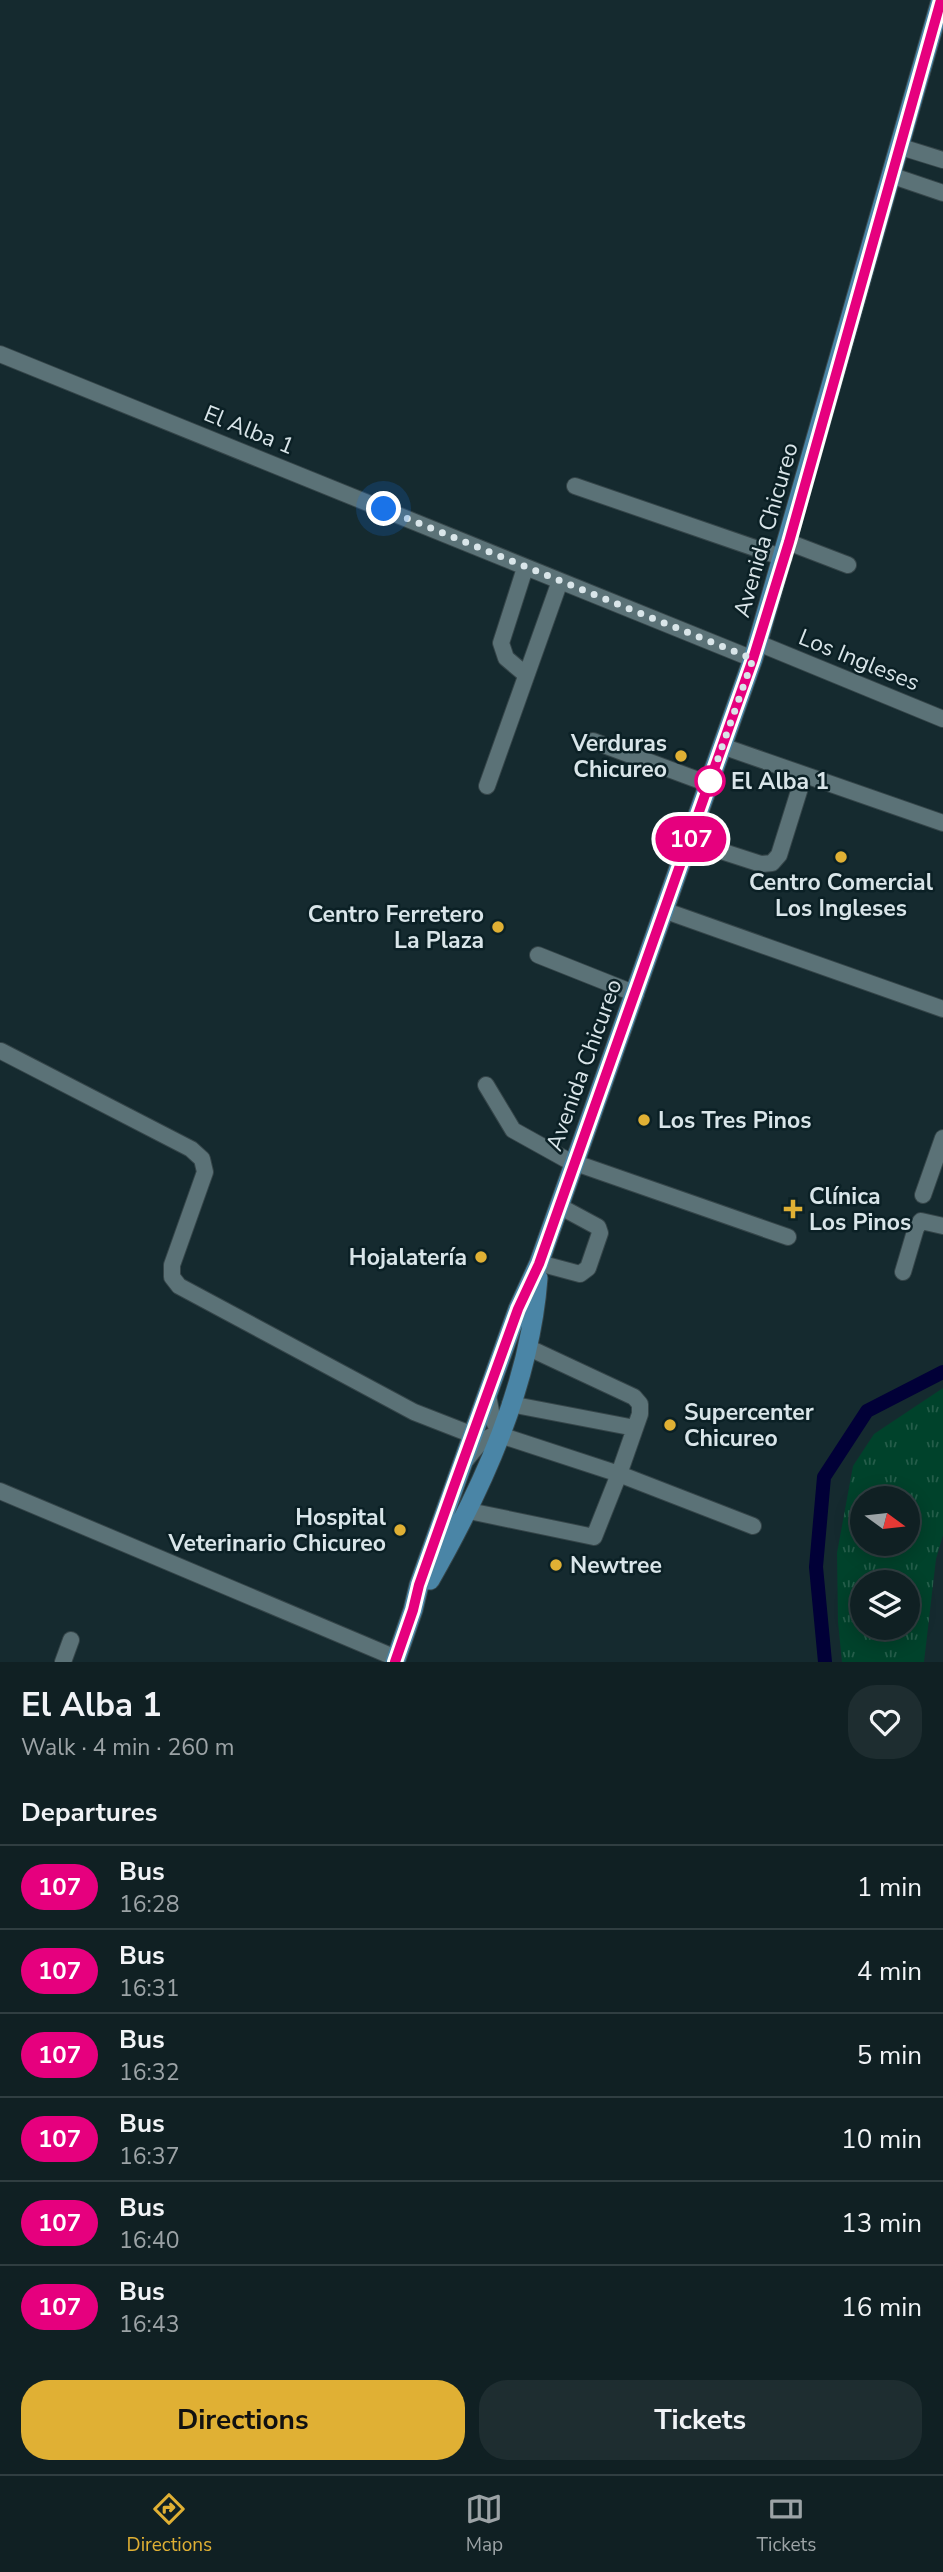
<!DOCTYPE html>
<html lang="en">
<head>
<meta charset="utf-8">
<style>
  :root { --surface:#102023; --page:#1e2d30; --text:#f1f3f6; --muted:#9ca3a6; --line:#303e41; --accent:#e0b034 }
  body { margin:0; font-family:"Nunito Sans",sans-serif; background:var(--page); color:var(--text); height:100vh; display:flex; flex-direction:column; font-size:26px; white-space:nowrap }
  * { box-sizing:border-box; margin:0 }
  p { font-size:23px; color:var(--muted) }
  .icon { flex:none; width:38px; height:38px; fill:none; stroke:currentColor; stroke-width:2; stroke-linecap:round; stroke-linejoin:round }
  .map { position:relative; height:1662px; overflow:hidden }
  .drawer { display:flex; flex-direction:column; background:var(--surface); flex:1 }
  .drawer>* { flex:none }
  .badge { padding:0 14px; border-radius:23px; font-size:24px; line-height:46px }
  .needle { width:46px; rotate:105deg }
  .fabs { position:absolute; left:850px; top:1486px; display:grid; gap:14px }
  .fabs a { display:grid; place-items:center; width:70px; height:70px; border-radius:50%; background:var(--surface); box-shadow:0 4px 18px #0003,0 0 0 2px var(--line); font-size:35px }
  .you { position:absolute; width:35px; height:35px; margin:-18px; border:5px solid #fff; border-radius:50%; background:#1a73e8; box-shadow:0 0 0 10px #1a73e833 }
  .map>.badge { position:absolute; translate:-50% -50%; box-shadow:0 0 0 4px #fff }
  h2 { padding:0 21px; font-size:26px; line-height:63px }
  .round { display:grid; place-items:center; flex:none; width:74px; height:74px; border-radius:28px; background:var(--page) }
  .summary { display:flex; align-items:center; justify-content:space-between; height:119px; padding:0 21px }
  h1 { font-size:33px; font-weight:700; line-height:52px }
  .primary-button { display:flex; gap:14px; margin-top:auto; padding:14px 21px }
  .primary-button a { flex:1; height:80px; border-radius:28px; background:var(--accent); color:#111; font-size:28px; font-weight:700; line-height:80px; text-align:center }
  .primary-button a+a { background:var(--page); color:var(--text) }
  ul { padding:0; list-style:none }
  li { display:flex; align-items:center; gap:21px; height:84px; padding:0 21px; border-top:2px solid var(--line) }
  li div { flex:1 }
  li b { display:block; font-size:26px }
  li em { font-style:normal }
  li .badge { min-width:77px; font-weight:700; text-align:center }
  .dock { display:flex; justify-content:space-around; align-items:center; height:98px; border-top:2px solid var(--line); background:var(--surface); font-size:19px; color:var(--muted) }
  .dock a { display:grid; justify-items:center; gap:4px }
  .dock .current { color:var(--accent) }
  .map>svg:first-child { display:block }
  .grass { fill:url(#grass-tufts); fill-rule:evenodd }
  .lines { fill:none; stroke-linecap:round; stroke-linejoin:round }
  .canal { stroke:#010037; stroke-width:14 }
  .minor-casing { stroke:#354549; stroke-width:18 }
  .major-casing { stroke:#354549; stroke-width:21 }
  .minor { stroke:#5b7277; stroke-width:16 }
  .major { stroke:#4a85a6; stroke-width:19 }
  .line-casing { stroke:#fff; stroke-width:16 }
  .line { stroke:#e6007e; stroke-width:10 }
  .walk { stroke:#d9e5e9; stroke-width:7; stroke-dasharray:0 12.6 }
  .poi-dot { fill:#e0b034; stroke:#0b2025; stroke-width:2.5 }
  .stop-dot { fill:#fff; stroke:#e6007e; stroke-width:3.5 }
  .labels { text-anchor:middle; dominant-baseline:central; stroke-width:5; stroke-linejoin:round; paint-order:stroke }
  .street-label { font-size:23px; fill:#d9e5e9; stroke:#0b2025 }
  .poi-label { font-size:23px; font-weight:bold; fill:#d9e5e9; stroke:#0b2025; text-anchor:end }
  .stop-label { font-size:23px; font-weight:bold; fill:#d9e5e9; stroke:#0b2025; text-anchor:start }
</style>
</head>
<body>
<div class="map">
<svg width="943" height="1662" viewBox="0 0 943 1662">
  <defs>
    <pattern id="grass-tufts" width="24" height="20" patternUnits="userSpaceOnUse" patternTransform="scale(1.75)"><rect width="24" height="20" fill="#00422b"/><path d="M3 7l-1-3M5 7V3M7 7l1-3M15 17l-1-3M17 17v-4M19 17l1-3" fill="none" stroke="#255d4a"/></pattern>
  </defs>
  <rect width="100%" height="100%" fill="#152a2f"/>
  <!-- grass -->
  <path class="grass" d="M 943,1388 L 943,1535 L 936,1559 L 924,1662 L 842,1662 L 838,1622 L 837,1553 L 853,1466 L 874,1434 ZM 863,1498 L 908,1498 L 908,1544 L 863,1544 ZM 863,1582 L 908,1582 L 908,1628 L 863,1628 Z"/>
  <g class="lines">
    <!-- canal -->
    <path class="canal" d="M 825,1662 L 816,1567 L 824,1477 L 867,1411 L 943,1372"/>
    <defs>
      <path id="minor" d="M 901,147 L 943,160
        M 893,176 L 943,193
        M 0,354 L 753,659
        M 575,486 L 784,558
        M 788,542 L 848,565
        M 758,643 L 943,719
        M 525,674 L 506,658 L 501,643 L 525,568
        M 593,741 L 709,784
        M 722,746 L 943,823
        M 487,786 L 560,581
        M 690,841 L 761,864 L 772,863 L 779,855 L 804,775
        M 666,911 L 943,1009
        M 538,955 L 636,994
        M 1,1051 L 191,1149 L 202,1159 L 205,1172 L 172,1265 L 172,1277 L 179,1286 L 414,1412 L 473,1435
        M 486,1085 L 513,1130 L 567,1160 L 788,1237
        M 923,1195 L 943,1138
        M 539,1263 L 580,1274 L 588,1268 L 600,1233 L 598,1227 L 559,1206
        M 903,1272 L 916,1228 L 921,1221 L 943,1226
        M 488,1395 L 492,1417 L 500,1435
        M 510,1404 L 635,1428
        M 466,1460 C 475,1449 485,1434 500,1435 L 619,1474 L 753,1526
        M 0,1491 L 396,1658
        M 469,1511 L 594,1537 L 619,1474 L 640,1414 L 640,1404 L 634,1397 L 527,1347
        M 63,1662 L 71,1640"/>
      <path id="major" d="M 430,1580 C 482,1489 530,1385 538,1278
        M 395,1662 L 413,1610 L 419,1585 L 462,1465 L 518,1309 L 539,1263 L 753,659 L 941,0"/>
    </defs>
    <!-- minor casing -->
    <use href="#minor" class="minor-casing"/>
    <!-- major casing -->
    <use href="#major" class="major-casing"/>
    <!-- minor -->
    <use href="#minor" class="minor"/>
    <!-- major -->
    <use href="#major" class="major"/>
  </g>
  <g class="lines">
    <defs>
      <path id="line" d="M 395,1662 L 413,1610 L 419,1585 L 453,1489 L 518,1309 L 539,1264 L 753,659 L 789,542 L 941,0"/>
    </defs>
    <!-- line casing -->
    <use href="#line" class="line-casing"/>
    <!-- line -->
    <use href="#line" class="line"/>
    <!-- walk -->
    <path class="walk" d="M 384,509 L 753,659 L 709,784 L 710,781"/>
  </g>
  <!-- markers -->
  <g class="poi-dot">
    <circle cx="681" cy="756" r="7"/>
    <circle cx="841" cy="857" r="7"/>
    <circle cx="498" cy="927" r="7"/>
    <circle cx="644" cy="1120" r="7"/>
    <path d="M789.5 1198.5h7v7h7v7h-7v7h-7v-7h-7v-7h7z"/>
    <circle cx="481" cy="1257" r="7"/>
    <circle cx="670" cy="1425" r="7"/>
    <circle cx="400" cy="1530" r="7"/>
    <circle cx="556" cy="1565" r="7"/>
  </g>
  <circle class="stop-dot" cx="710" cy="781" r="14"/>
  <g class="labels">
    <!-- street labels -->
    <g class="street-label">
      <text transform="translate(249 430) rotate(22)">El Alba 1</text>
      <text transform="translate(766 530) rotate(-74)">Avenida Chicureo</text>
      <text transform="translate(859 660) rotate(22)">Los Ingleses</text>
      <text transform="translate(584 1065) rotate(-70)">Avenida Chicureo</text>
    </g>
    <!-- poi labels -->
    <g class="poi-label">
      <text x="667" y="743">Verduras<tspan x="667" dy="26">Chicureo</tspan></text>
      <text x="841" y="882" text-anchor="middle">Centro Comercial<tspan x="841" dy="26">Los Ingleses</tspan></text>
      <text x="484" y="914">Centro Ferretero<tspan x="484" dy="26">La Plaza</tspan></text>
      <text x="658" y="1120" text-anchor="start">Los Tres Pinos</text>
      <text x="809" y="1196" text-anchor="start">Clínica<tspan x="809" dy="26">Los Pinos</tspan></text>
      <text x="467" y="1257">Hojalatería</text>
      <text x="684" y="1412" text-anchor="start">Supercenter<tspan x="684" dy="26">Chicureo</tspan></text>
      <text x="386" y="1517">Hospital<tspan x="386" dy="26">Veterinario Chicureo</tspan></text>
      <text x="570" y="1565" text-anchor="start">Newtree</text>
    </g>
    <!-- stop labels -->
    <g class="stop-label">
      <text x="731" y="781">El Alba 1</text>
    </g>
  </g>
</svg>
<div class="fabs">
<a><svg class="needle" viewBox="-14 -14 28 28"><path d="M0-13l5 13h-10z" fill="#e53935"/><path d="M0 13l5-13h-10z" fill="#9ca3a6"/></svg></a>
<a><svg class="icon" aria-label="layers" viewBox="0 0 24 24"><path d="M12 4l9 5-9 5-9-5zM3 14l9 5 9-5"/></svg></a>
</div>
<div class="you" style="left:384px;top:509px"></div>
<b class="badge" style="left:691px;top:839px;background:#e6007e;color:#fff">107</b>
</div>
<section class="drawer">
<div class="summary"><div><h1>El Alba 1</h1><p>Walk · 4 min · 260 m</p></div><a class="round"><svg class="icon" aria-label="heart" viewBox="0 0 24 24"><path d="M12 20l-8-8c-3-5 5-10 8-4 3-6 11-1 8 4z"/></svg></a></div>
<h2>Departures</h2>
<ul>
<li><span class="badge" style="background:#e6007e;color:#fff">107</span><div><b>Bus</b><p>16:28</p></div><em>1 min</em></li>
<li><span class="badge" style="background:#e6007e;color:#fff">107</span><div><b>Bus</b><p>16:31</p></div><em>4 min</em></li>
<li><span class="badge" style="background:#e6007e;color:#fff">107</span><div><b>Bus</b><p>16:32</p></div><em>5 min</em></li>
<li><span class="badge" style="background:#e6007e;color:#fff">107</span><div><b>Bus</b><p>16:37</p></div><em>10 min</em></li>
<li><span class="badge" style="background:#e6007e;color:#fff">107</span><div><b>Bus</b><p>16:40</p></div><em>13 min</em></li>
<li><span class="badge" style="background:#e6007e;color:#fff">107</span><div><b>Bus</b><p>16:43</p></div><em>16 min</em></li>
</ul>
<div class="primary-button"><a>Directions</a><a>Tickets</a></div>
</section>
<nav class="dock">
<a class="current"><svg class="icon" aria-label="directions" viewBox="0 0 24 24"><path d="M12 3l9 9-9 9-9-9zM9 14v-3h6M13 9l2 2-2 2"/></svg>Directions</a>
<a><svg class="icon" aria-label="map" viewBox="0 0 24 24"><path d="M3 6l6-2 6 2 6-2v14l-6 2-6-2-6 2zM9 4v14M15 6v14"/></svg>Map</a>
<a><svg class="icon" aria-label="tickets" viewBox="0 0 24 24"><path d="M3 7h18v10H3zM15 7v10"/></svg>Tickets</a>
</nav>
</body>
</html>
